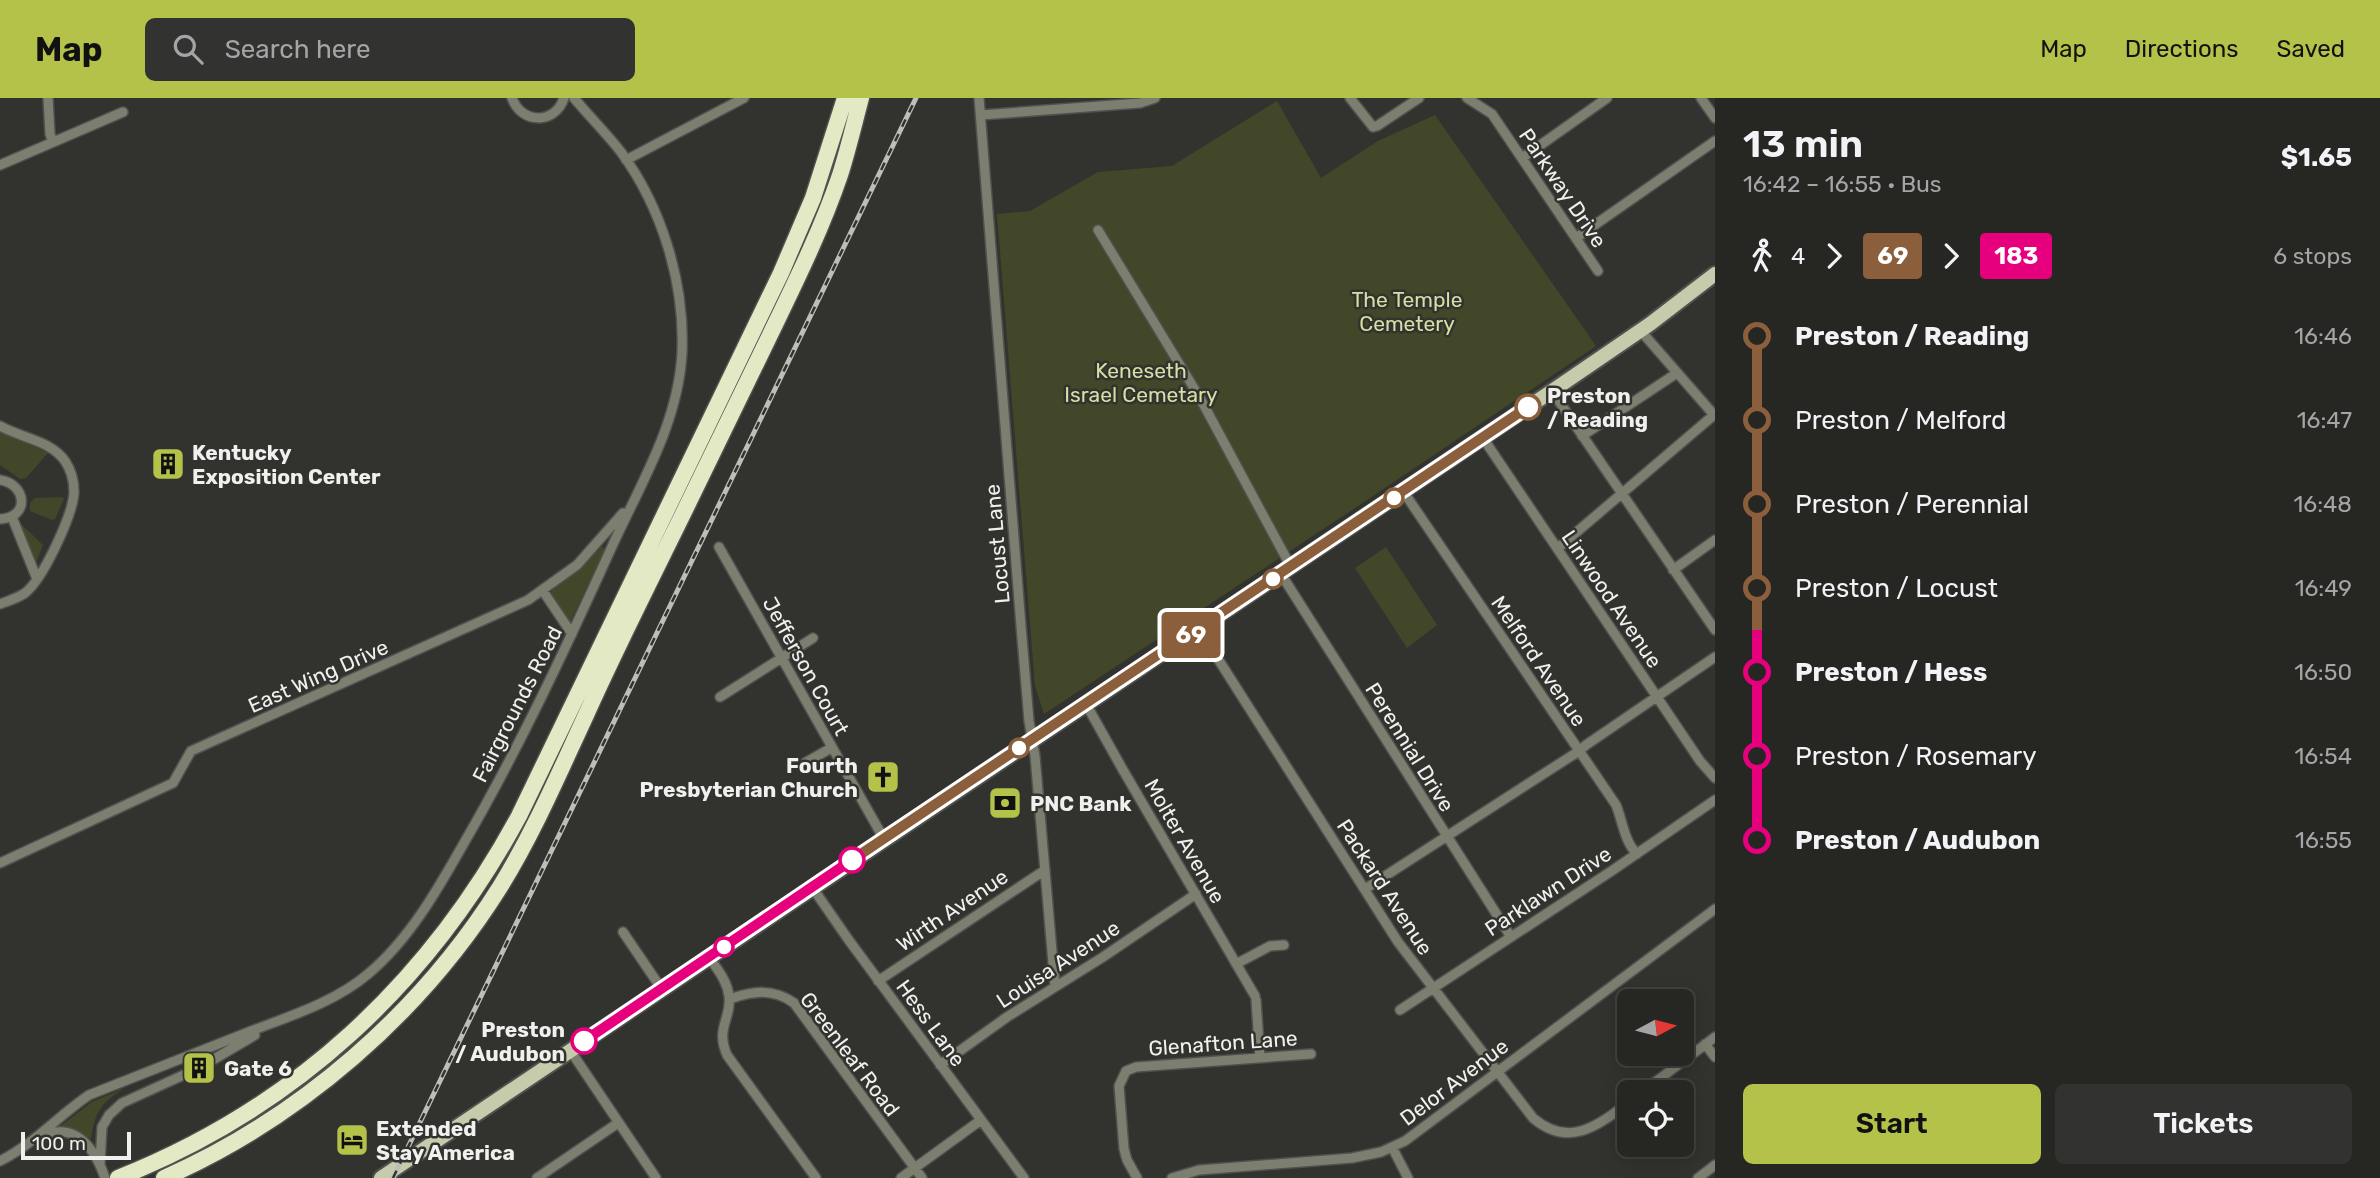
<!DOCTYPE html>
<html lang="en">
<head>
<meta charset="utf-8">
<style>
  :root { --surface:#262623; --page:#323230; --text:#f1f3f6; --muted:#a4a5a6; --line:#424341; --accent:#b5c249 }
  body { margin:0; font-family:Rubik,sans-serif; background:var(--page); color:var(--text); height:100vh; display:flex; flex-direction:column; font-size:26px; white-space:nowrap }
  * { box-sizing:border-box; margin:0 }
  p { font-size:23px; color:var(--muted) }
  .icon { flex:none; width:38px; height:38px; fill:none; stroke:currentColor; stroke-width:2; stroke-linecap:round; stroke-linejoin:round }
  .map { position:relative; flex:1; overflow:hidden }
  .panel { display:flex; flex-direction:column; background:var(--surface); width:665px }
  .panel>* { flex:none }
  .badge { padding:0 14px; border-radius:5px; font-size:24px; line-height:46px }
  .needle { width:46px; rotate:83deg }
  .controls { position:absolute; left:1617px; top:891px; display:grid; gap:14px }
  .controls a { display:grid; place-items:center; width:77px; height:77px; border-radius:10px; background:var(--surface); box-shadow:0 4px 18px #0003,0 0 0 2px var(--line); font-size:35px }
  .scale { position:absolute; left:21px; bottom:18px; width:110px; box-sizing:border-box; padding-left:7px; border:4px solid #f0f1ee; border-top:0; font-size:19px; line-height:24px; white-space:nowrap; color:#f0f1ee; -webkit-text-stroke:5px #32332f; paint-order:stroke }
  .map>.badge { position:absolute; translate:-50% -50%; box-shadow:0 0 0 4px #fff }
  .legs { display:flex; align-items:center; gap:10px; height:77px; padding:0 28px; font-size:23px }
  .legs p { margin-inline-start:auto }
  .headline { display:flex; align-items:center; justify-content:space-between; height:119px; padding:0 28px }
  h1 { font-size:38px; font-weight:600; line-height:52px }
  .action { display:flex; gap:14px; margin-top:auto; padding:14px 28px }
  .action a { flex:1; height:80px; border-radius:10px; background:var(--accent); color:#111; font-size:28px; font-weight:600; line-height:80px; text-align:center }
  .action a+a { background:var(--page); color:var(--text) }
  ul { padding:0 28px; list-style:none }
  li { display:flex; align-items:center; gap:24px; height:84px; font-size:26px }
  li i { display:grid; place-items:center; width:10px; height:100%; margin:0 9px; background:currentColor }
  li i::after { content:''; width:18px; height:18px; margin:-9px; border:5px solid; border-radius:50%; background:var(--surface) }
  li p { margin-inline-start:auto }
  li:first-child i { background:linear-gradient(#0000 50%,currentColor 0) }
  li:last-child i { background:linear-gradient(currentColor 50%,#0000 0) }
  header { display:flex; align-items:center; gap:42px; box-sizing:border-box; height:98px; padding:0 35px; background:var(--accent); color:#111 }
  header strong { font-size:33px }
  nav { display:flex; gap:38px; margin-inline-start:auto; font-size:24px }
  .search { width:490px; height:63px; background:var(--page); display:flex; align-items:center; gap:18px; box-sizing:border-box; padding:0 24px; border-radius:10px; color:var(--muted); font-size:26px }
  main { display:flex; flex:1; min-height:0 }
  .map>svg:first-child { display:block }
  .green { fill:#43472a }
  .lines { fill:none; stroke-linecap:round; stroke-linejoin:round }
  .minor-casing { stroke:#50514e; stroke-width:12 }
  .primary-casing { stroke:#50514e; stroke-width:18 }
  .motorway-casing { stroke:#50514e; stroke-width:19 }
  .minor { stroke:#7c7e70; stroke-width:9 }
  .primary { stroke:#c6cbac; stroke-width:14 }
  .motorway { stroke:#e3e9c4; stroke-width:16 }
  .rail-casing { stroke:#bdbeba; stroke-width:5 }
  .rail { stroke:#32332f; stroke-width:2.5; stroke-dasharray:8; stroke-linecap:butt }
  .line-1-casing { stroke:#fff; stroke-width:16 }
  .line-2-casing { stroke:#fff; stroke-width:16 }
  .line-1 { stroke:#8b5e3c; stroke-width:10 }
  .line-2 { stroke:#e6007e; stroke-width:10 }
  .stop-1-dot { fill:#fff; stroke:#8b5e3c; stroke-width:3.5 }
  .stop-2-dot { fill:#fff; stroke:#e6007e; stroke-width:3.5 }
  .labels { text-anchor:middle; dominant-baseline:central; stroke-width:5; stroke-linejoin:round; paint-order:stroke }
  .street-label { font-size:21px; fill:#f0f1ee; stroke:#32332f }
  .park-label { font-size:21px; fill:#d7dfa4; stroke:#32332f }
  .stop-label { font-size:21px; font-weight:bold; fill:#f0f1ee; stroke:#32332f; text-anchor:start }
  .poi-label { font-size:21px; font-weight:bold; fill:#f0f1ee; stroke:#32332f; text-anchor:start }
</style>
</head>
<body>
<header>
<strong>Map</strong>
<div class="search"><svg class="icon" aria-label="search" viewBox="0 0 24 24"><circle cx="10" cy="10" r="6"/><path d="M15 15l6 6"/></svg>Search here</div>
<nav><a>Map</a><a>Directions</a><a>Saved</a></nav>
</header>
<main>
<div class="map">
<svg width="1715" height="1080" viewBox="0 0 1715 1080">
  <rect width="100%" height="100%" fill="#32332f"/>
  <!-- green -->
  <path class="green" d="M 1277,3 L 1321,80 L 1378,43 L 1435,17 L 1596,248 L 1364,404 L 1044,616 L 1035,588 L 997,116 L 1030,113 L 1098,74 L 1172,68 Z
    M 0,332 L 48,355 L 26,380 L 20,381 L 0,367 Z
    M 62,399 L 64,401 L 55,421 L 52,422 L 30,413 L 30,405 L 35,400 Z
    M 21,426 L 43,447 L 36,465 L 22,430 Z
    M 602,449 L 605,451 L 570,524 L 567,523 L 551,498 L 552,492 Z
    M 1386,449 L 1437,527 L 1407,550 L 1355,470 Z
    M 125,990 C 102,1003 94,1016 91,1041 L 71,1031 L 58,1030 L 92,1004 Z"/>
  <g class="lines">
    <defs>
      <path id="minor" d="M 48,0 L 50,36 L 53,44
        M 512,0 C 521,26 555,27 564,0
        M 979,0 L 1021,528 L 1029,623 L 1035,658 L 1055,888
        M 1350,0 L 1373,29 L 1377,28 L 1419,0
        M 1467,0 L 1492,16 L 1598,173
        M 1701,0 L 1715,20
        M 981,17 L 1140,5 L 1155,0
        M 1522,60 L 1607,0
        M 626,62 L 744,0
        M 0,67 L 123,14
        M 1098,132 L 1200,300 L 1291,469
        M 1576,140 L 1715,43
        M 1640,232 L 1715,318
        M 1552,293 L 1715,532
        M 0,328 C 21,340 50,342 65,363 C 71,372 74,384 74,394 C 73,417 43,481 25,495 C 18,500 8,503 0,506
        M 1582,338 L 1677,275
        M 1483,340 L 1700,663 L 1715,680
        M 0,382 C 27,386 30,420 0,421
        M 1403,393 L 1616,707 C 1623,724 1624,743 1637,756
        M 12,419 L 37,481
        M 719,449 L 884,741
        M 1558,450 L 1715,316
        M 1673,472 L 1715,442
        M 1281,476 L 1511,839
        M 543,493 L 572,536
        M 1199,531 L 1398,844 L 1533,1020 C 1569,1051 1599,1027 1629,1004
        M 720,599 L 813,540
        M 1086,606 L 1123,672 L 1255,898
        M 805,665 L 831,650
        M 0,765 L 173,685 L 191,653 L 528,502 L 577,467 L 623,415
        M 812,789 L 848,841 L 1024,1080
        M 1365,791 L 1579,653 L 1586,647 L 1715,559
        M 623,834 L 661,890
        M 709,859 C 717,871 727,882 729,898 C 732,920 715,930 727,957 L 816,1080
        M 1236,866 L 1270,848 L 1284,847
        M 878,883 L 1045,772
        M 730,901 C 753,893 773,890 794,905 L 922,1080
        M 1256,902 L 1260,960
        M 1400,912 L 1613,772 L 1715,702
        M 1705,946 L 1715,959
        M 570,952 L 656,1080
        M 940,967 L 1007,919 L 1103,859 L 1196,796
        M 1642,994 L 1715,939
        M 41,1040 C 45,1039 51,1035 56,1034 C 83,1031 98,1059 105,1080
        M 1392,1049 L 1408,1080
        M 0,1063 C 34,1046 58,1018 89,997 C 141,976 194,956 246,935 C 287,919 334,905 368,876 C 409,842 438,791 464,745 C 518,652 564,554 609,455 C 638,390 678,328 682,255 C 685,185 662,110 621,54 C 606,35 589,18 574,0
        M 100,1066 L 102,1029 L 109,1017 L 122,1005 L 199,970 L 255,937
        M 537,1080 L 618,1025
        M 901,1080 L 981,1022
        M 1137,1080 L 1127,1062 L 1124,1051 L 1119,988 L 1126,973 L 1136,969 L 1311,956
        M 1172,1080 L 1199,1072 L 1352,1060 L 1381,1054 L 1405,1043 L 1715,811
        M 1698,1080 L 1715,1067"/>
      <path id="primary" d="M 381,1080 L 1552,293 L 1650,226 L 1715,176"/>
      <path id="motorway" d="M 118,1080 C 295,1010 429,885 519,718 L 781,175 L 813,100 L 845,0
        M 164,1080 C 300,1020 421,915 500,789 C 534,734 559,675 586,617 C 616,550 649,485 681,420 C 710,360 739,300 768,241 C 794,187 821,133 840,77 C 848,52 854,26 861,0"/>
    </defs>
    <!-- minor casing -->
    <use href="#minor" class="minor-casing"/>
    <!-- primary casing -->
    <use href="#primary" class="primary-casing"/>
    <!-- motorway casing -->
    <use href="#motorway" class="motorway-casing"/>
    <!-- minor -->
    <use href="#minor" class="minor"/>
    <!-- primary -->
    <use href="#primary" class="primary"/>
    <!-- motorway -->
    <use href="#motorway" class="motorway"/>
    <defs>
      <path id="rail" d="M 393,1080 L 916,0"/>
    </defs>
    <!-- rail casing -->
    <use href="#rail" class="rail-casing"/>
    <!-- rail -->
    <use href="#rail" class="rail"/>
  </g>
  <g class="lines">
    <defs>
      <path id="line-1" d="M 852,762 L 1528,309"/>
      <path id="line-2" d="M 584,943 L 852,762"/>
    </defs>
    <!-- line-1 casing -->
    <use href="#line-1" class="line-1-casing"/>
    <!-- line-2 casing -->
    <use href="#line-2" class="line-2-casing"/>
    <!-- line-1 -->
    <use href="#line-1" class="line-1"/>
    <!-- line-2 -->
    <use href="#line-2" class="line-2"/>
  </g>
  <!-- icons -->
  <defs>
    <symbol id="building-square" viewBox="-11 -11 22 22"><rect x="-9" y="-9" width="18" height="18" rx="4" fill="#b5c249" stroke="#32332f"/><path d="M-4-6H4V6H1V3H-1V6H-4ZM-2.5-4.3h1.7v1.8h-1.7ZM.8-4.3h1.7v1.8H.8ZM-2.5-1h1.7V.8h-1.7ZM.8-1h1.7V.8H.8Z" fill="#111"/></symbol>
    <symbol id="church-square" viewBox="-11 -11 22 22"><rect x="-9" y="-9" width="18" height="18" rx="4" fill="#b5c249" stroke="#32332f"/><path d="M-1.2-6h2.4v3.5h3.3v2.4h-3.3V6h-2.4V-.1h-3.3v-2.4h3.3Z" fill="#111"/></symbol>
    <symbol id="bank-square" viewBox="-11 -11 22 22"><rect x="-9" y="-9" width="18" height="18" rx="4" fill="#b5c249" stroke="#32332f"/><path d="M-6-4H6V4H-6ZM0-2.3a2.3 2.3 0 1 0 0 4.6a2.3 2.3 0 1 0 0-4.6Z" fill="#111"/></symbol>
    <symbol id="hotel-square" viewBox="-11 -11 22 22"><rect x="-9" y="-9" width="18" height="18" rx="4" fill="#b5c249" stroke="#32332f"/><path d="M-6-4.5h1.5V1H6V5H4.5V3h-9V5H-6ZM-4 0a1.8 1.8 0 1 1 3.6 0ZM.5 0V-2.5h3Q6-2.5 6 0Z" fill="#111"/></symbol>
  </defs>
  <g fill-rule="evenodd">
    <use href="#building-square" x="149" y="347" width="38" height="38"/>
    <use href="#church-square" x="864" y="660" width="38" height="38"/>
    <use href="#bank-square" x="986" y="686" width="38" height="38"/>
    <use href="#building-square" x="180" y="951" width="38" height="38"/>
    <use href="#hotel-square" x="333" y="1023" width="38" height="38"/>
  </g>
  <!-- markers -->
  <g class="stop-1-dot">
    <circle cx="1528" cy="309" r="12"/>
    <circle cx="1394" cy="400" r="9"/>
    <circle cx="1273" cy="481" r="9"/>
    <circle cx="1019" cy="650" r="9"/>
  </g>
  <g class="stop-2-dot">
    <circle cx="852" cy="762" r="12"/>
    <circle cx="724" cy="849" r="9"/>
    <circle cx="584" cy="943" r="12"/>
  </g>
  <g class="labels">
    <!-- street labels -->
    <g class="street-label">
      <text transform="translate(1563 90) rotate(56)">Parkway Drive</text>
      <text transform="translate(997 446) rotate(-95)">Locust Lane</text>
      <text transform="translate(1612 501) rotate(56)">Linwood Avenue</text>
      <text transform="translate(1539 563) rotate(56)">Melford Avenue</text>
      <text transform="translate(806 568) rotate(61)">Jefferson Court</text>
      <text transform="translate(318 578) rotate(-24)">East Wing Drive</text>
      <text transform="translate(517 606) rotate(-63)">Fairgrounds Road</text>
      <text transform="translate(1410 649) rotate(58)">Perennial Drive</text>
      <text transform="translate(1185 743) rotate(60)">Molter Avenue</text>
      <text transform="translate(1385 789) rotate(57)">Packard Avenue</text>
      <text transform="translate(1548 793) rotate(-33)">Parklawn Drive</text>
      <text transform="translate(952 812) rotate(-34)">Wirth Avenue</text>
      <text transform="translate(1058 866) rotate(-33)">Louisa Avenue</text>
      <text transform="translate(931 925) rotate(54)">Hess Lane</text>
      <text transform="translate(1223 945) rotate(-4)">Glenafton Lane</text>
      <text transform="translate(850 956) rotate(53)">Greenleaf Road</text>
      <text transform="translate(1454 984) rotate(-37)">Delor Avenue</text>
    </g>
    <!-- park labels -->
    <g class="park-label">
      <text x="1407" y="201">The Temple<tspan x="1407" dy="24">Cemetery</tspan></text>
      <text x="1141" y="272">Keneseth<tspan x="1141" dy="24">Israel Cemetary</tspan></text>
    </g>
    <!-- stop labels -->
    <g class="stop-label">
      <text x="1547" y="297">Preston<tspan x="1547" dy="24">/ Reading</tspan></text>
      <text x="565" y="931" text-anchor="end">Preston<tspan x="565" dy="24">/ Audubon</tspan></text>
    </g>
    <!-- poi labels -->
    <g class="poi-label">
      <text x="192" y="354">Kentucky<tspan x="192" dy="24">Exposition Center</tspan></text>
      <text x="858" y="667" text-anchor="end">Fourth<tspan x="858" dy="24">Presbyterian Church</tspan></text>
      <text x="1030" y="705">PNC Bank</text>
      <text x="224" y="970">Gate 6</text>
      <text x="376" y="1030">Extended<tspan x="376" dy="24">Stay America</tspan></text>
    </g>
  </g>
</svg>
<div class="controls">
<a><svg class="needle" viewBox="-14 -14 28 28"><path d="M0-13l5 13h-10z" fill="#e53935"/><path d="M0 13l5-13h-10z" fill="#a4a5a6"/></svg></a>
<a><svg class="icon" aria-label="locate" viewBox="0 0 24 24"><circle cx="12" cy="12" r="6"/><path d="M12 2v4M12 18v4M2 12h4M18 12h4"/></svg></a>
</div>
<div class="scale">100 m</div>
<b class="badge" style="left:1191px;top:537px;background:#8b5e3c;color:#fff">69</b>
</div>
<section class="panel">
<div class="headline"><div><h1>13 min</h1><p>16:42 – 16:55 · Bus</p></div><b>$1.65</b></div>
<div class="legs"><svg class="icon" aria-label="walk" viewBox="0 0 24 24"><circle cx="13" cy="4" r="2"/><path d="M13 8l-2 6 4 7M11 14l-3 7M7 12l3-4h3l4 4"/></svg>4<svg class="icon" aria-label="forward" viewBox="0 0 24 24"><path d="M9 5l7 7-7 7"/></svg><b class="badge" style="background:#8b5e3c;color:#fff">69</b><svg class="icon" aria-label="forward" viewBox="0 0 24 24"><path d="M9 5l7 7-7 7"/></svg><b class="badge" style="background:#e6007e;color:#fff">183</b><p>6 stops</p></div>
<ul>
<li><i style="color:#8b5e3c"></i><b>Preston / Reading</b><p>16:46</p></li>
<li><i style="color:#8b5e3c"></i><span>Preston / Melford</span><p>16:47</p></li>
<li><i style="color:#8b5e3c"></i><span>Preston / Perennial</span><p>16:48</p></li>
<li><i style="color:#8b5e3c"></i><span>Preston / Locust</span><p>16:49</p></li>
<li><i style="color:#e6007e"></i><b>Preston / Hess</b><p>16:50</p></li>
<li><i style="color:#e6007e"></i><span>Preston / Rosemary</span><p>16:54</p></li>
<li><i style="color:#e6007e"></i><b>Preston / Audubon</b><p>16:55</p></li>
</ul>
<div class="action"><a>Start</a><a>Tickets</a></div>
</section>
</main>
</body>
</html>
